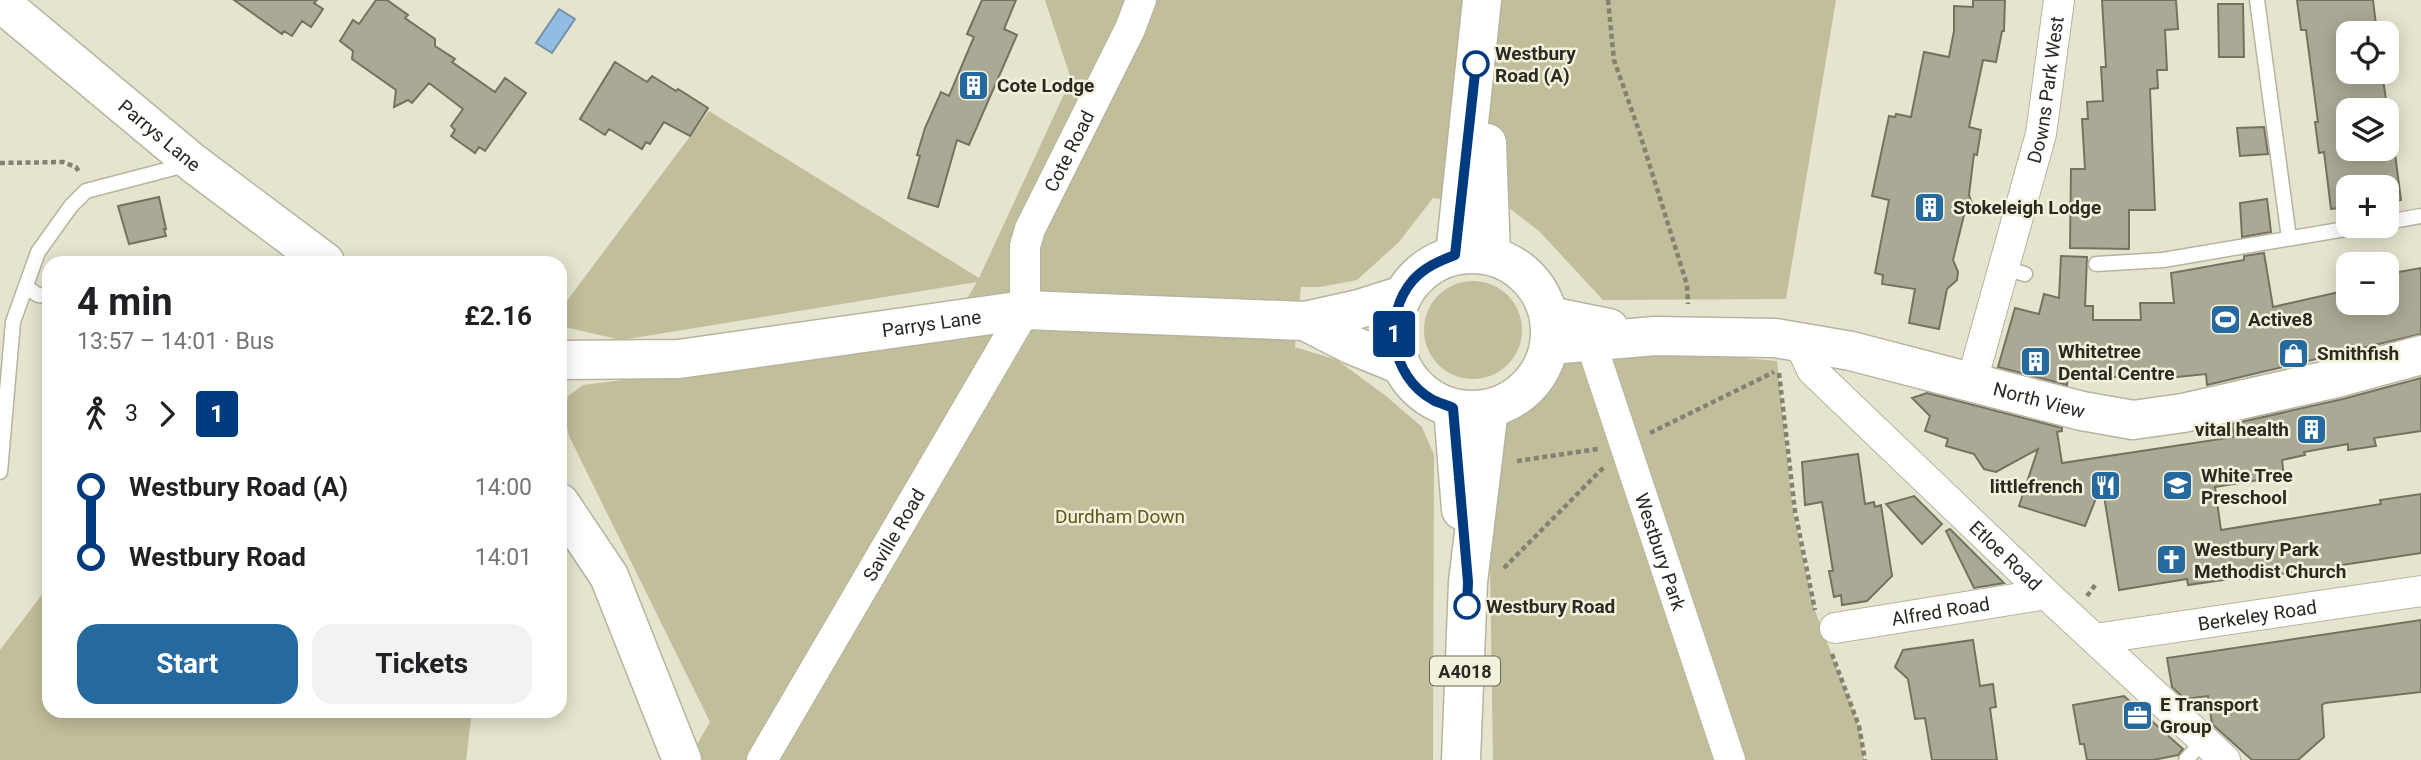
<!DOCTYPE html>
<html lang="en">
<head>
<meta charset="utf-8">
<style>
  :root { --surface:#fff; --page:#f2f2f2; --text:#202124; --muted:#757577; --accent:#26699e }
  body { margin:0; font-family:Roboto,sans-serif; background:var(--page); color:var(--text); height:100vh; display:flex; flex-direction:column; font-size:26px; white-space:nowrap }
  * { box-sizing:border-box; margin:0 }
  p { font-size:23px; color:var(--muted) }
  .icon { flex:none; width:38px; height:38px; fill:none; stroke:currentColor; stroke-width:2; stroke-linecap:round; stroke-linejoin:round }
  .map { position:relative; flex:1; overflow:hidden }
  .side { position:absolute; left:42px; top:256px; width:525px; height:462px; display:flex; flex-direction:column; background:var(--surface); border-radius:21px; box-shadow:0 4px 18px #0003 }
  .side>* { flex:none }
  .badge { padding:0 14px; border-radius:5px; font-size:24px; line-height:46px }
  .tools { position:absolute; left:2336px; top:21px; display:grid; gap:14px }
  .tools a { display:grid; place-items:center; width:63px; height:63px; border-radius:14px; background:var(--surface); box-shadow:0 4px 18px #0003; font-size:35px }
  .map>.badge { position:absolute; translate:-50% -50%; box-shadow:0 0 0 4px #fff }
  .legs { display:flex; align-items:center; gap:10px; height:77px; padding:0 35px; font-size:23px }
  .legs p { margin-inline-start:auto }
  .overview { display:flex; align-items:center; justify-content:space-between; height:119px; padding:0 35px }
  h1 { font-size:38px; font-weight:700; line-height:52px }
  .action { display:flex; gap:14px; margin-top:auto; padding:14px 35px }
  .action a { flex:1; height:80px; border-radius:21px; background:var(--accent); color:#fff; font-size:28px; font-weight:700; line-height:80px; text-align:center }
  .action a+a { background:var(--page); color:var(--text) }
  ul { padding:0 35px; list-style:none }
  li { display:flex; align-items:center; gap:24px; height:70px; font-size:26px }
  li i { display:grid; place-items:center; width:10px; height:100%; margin:0 9px; background:currentColor }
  li i::after { content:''; width:18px; height:18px; margin:-9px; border:5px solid; border-radius:50%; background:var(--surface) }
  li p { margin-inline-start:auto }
  li:first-child i { background:linear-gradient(#0000 50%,currentColor 0) }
  li:last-child i { background:linear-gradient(currentColor 50%,#0000 0) }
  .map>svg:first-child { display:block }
  .green { fill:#c1be9b }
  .water { fill:#93bce2; stroke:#7490a8; stroke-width:2 }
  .building { fill:#aba995; stroke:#757360; stroke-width:2; fill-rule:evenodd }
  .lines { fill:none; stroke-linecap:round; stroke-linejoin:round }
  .service-casing { stroke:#b6b49f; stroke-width:17 }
  .minor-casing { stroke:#b6b49f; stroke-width:32 }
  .secondary-casing { stroke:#b6b49f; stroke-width:41 }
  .primary-casing { stroke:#b6b49f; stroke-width:41 }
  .path { stroke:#828172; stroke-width:4.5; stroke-dasharray:5 3.5; stroke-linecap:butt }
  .service { stroke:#fff; stroke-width:14 }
  .minor { stroke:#fff; stroke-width:30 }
  .secondary { stroke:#fff; stroke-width:38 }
  .primary { stroke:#fff; stroke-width:38 }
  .line-1-casing { stroke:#fff; stroke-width:16 }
  .line-1 { stroke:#003b80; stroke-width:10 }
  .stop-1-dot { fill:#fff; stroke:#003b80; stroke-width:3.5 }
  .labels { text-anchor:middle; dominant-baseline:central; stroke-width:5; stroke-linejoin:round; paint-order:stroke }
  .shield { fill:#f3f1db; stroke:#67665a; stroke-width:2 }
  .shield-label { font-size:18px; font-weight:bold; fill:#2b2a22 }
  .stop-label { font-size:19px; font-weight:bold; fill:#2b2a22; stroke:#f3f1db; text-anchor:start }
  .poi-label { font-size:19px; font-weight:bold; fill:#2b2a22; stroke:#f3f1db; text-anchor:start }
  .street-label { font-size:19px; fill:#2b2a22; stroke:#f3f1db }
  .park-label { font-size:19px; fill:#5f591d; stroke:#f3f1db }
</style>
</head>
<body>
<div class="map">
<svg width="2421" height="760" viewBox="0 0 2421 760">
  <rect width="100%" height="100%" fill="#e6e4ce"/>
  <!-- green -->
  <path class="green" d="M 1045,0 L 1836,0 L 1786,299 L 1603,300 L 1539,231 L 1509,208 L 1433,198 L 1399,242 L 1357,280 L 1320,287 L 1301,287 L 1295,347 L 1337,360 L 1386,396 L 1422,427 L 1434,455 L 1433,760 L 688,760 L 710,722 L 569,436 L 564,415 L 568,396 L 583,385 L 933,342 L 940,343 L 977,282 L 621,340 L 560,326 L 560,310 L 709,111 L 979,278 L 1071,79 Z
    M1424 330a49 49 0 1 1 98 0a49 49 0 1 1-98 0Z
    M 1578,342 L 1777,361 L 1793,511 L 1814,608 L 1859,726 L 1864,760 L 1493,760 L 1488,432 Z
    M 44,592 L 49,594 L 49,710 L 472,711 L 466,760 L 0,760 L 0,650 Z"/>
  <!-- water -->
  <path class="water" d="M 559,9 L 575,19 L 552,53 L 536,43 Z"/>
  <!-- building -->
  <path class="building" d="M 234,0 L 317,0 L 314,3 L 323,9 L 311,27 L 302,21 L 292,36 L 284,31 L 282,34 Z
    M 376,0 L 387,0 L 408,15 L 405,18 L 435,39 L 435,46 L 455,59 L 452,62 L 495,92 L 505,78 L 526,93 L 485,151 L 479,147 L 475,153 L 451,136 L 455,130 L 451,126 L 463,109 L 429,83 L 412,103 L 408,100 L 394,107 L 396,90 L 352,59 L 353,51 L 340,41 L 353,20 L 359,24 Z
    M 982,0 L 1016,0 L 1004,29 L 1017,35 L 969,145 L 957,140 L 938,207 L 908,198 L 920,156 L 917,155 L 925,128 L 941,92 L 949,96 L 974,37 L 967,34 Z
    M 1973,0 L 2005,0 L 2004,31 L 2002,31 L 1996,62 L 1983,60 L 1969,127 L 1981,130 L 1977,155 L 1974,154 L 1969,195 L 1972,203 L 1970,212 L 1964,215 L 1953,260 L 1958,272 L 1957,280 L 1947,289 L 1939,329 L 1909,323 L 1915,289 L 1882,284 L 1883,275 L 1875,273 L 1889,200 L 1872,196 L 1889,116 L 1895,117 L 1896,114 L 1911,117 L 1924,52 L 1949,57 L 1954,31 L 1954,6 L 1973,7 Z
    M 2102,0 L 2176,0 L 2178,29 L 2165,30 L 2167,70 L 2157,70 L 2158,88 L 2150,89 L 2155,210 L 2129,210 L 2129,249 L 2070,248 L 2071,169 L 2085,169 L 2082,119 L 2088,119 L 2087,102 L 2103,101 L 2101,67 L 2106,67 Z
    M 2297,0 L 2373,0 L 2377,33 L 2348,33 L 2348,72 L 2382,72 L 2386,100 L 2388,100 L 2401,200 L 2387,202 L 2387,187 L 2348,187 L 2348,207 L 2331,209 L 2324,152 L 2319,153 L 2315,122 L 2318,122 L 2306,30 L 2301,30 ZM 2348,110 L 2387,110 L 2387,149 L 2348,149 Z
    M 2218,4 L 2243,4 L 2244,57 L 2219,57 Z
    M 615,62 L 647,82 L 652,76 L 676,91 L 678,89 L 708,108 L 690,136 L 664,122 L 650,144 L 646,142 L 642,149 L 609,129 L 605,135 L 580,119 Z
    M 2264,127 L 2268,154 L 2240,156 L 2237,128 Z
    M 159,197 L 166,229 L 164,229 L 166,236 L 129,244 L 118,206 Z
    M 2267,199 L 2271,232 L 2242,237 L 2240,203 Z
    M 2264,253 L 2273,307 L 2348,290 L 2348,303 L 2387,303 L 2387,274 L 2421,268 L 2421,334 L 2207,385 L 2206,374 L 2167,378 L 2068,376 L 2067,385 L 1998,367 L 2015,308 L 2039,314 L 2044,294 L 2059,298 L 2061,256 L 2087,257 L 2085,306 L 2093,306 L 2093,320 L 2141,320 L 2140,303 L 2174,303 L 2171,273 L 2244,260 L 2244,256 Z
    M 2421,378 L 2421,431 L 2374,438 L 2376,446 L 2348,450 L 2348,444 L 2304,452 L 2305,455 L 2282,460 L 2284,476 L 2215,487 L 2221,530 L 2381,504 L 2380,500 L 2421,494 L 2421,553 L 2250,579 L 2250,576 L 2188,585 L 2187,579 L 2119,590 L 2102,483 L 2085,526 L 2019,506 L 2038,449 L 1996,472 L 1984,469 L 1974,454 L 1946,446 L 1948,439 L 1925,431 L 1930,416 L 1912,398 L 1927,393 L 2062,428 L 2062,431 L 2057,432 L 2062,463 L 2234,437 L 2232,424 L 2343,399 Z
    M 1858,454 L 1865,504 L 1874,502 L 1875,507 L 1881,505 L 1892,576 L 1867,601 L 1842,605 L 1841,595 L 1834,597 L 1829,571 L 1833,571 L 1822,502 L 1805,505 L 1802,462 Z
    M 1914,496 L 1942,524 L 1922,544 L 1886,504 Z
    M 1950,529 L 2004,583 L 1974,588 L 1946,531 Z
    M 2421,620 L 2421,692 L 2325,703 L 2322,705 L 2324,737 L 2298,760 L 2252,760 L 2212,724 L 2208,696 L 2185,699 L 2172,687 L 2167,658 Z
    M 1973,640 L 1980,686 L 1993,684 L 1996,707 L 1990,708 L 1997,760 L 1932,760 L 1925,718 L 1915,719 L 1908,679 L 1895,667 L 1903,650 Z
    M 2124,696 L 2183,749 L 2178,755 L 2153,760 L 2087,760 L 2084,744 L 2080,744 L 2073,705 Z"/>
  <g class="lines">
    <defs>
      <path id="service" d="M 2257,0 L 2289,238
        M 2387,222 L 2421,216
        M 2096,264 L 2163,260 L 2363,226
        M 2003,268 L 2025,274
        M 26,287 L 38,295 L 49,296
        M 0,472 L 13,322 L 38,252 L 71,206 L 86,191 L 189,164
        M 2186,760 L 2204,740"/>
      <g id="minor">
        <path id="s1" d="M 1799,342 L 1812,370 L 2046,594 L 2225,760"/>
        <path id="s2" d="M 1591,343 L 1730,760"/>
        <path id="s3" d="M 1972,381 L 2041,134 L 2059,0"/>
        <path id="s4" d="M 1835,628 L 2046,594"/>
        <path id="s5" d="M 2095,639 L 2421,591"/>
        <path id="s6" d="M 762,760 L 1025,310 L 1025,246 L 1030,229 L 1130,29 L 1141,0"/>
      </g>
      <g id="secondary">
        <path id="s7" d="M 0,2 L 193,163 L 325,262"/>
        <path d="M 1550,316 L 1609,328"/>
        <path d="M 1305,321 L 1352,345 L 1401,365"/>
        <path id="s8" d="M 1550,345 L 1655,336 L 1775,338 L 1851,351 L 2082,411 L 2133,420 L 2183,413 L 2337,378 L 2421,355"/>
        <path id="s9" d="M 560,360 L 679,359 L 1025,310 L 1305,321 L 1359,309 L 1403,295"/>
        <path d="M 560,503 L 609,576 L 682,760"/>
      </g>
      <path id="primary" d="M 1487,143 L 1491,256
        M1394 332a78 78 0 1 1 156 0a78 78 0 1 1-156 0Z
        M 1455,255 L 1482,0
        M 1453,408 L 1461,510
        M 1461,760 L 1468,582 L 1489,409"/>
    </defs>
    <!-- service casing -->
    <use href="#service" class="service-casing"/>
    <!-- minor casing -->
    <use href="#minor" class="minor-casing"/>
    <!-- secondary casing -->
    <use href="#secondary" class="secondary-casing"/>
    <!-- primary casing -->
    <use href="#primary" class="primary-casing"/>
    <!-- path -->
    <path class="path" d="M 1608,0 L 1614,60 L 1639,131 L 1687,285 L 1688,304
      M 0,163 L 63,162 L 76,167 L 79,172
      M 1779,373 L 1795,511 L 1815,610
      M 1650,433 L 1774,372
      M 1517,461 L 1598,449
      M 1504,568 L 1604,467
      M 2087,596 L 2096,584
      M 1832,654 L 1859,726 L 1865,760"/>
    <!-- service -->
    <use href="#service" class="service"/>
    <!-- minor -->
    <use href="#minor" class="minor"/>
    <!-- secondary -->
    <use href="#secondary" class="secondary"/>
    <!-- primary -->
    <use href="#primary" class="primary"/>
  </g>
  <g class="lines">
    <defs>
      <path id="line-1" d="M 1467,606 L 1468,582 L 1453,408 C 1447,405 1439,403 1433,400 C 1390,376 1382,316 1413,280 C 1425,267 1439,261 1455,255 L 1476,64"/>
    </defs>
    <!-- line-1 casing -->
    <use href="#line-1" class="line-1-casing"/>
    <!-- line-1 -->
    <use href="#line-1" class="line-1"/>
  </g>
  <!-- icons -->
  <defs>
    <symbol id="building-square" viewBox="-11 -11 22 22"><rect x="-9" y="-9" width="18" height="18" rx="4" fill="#26699e" stroke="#f3f1db"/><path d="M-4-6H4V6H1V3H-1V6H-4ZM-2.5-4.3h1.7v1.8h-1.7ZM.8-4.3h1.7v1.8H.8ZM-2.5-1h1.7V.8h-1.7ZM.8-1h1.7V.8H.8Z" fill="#fff"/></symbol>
    <symbol id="stadium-square" viewBox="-11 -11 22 22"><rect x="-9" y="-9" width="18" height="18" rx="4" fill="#26699e" stroke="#f3f1db"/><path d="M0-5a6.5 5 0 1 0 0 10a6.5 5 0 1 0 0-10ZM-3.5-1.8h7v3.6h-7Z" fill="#fff"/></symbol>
    <symbol id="shop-square" viewBox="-11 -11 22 22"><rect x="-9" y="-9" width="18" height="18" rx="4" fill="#26699e" stroke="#f3f1db"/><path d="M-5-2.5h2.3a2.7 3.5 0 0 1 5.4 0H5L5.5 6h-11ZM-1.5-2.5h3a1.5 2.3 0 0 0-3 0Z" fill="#fff"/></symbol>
    <symbol id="restaurant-square" viewBox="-11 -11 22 22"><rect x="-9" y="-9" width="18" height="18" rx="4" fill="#26699e" stroke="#f3f1db"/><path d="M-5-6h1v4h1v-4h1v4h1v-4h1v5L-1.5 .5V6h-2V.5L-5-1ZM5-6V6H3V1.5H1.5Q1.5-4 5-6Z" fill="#fff"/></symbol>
    <symbol id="school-square" viewBox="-11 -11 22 22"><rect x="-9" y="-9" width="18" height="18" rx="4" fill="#26699e" stroke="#f3f1db"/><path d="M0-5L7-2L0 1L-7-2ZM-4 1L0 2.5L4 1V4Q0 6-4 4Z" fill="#fff"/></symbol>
    <symbol id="church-square" viewBox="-11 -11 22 22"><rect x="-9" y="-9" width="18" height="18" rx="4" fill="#26699e" stroke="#f3f1db"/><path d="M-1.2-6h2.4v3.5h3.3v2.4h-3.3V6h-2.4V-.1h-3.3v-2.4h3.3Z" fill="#fff"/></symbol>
    <symbol id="office-square" viewBox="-11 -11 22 22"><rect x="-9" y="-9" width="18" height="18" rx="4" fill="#26699e" stroke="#f3f1db"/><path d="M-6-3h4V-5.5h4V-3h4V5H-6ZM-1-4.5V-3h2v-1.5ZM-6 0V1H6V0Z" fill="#fff"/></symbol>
  </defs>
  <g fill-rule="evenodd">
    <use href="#building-square" x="956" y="68" width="35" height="35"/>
    <use href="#building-square" x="1912" y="190" width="35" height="35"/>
    <use href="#stadium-square" x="2208" y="302" width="35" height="35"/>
    <use href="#shop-square" x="2276" y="336" width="35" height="35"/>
    <use href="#building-square" x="2018" y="344" width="35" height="35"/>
    <use href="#building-square" x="2294" y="412" width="35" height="35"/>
    <use href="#restaurant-square" x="2088" y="468" width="35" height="35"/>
    <use href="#school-square" x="2160" y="468" width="35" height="35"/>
    <use href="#church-square" x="2154" y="542" width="35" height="35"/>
    <use href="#office-square" x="2120" y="698" width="35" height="35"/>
  </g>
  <!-- markers -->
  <g class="stop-1-dot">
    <circle cx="1476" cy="64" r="12"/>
    <circle cx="1467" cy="606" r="12"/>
  </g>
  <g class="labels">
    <!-- shield labels -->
    <rect class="shield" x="1430" y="656.5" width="70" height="29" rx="5"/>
    <g class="shield-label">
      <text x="1465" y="671">A4018</text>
    </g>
    <!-- stop labels -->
    <g class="stop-label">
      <text x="1495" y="53">Westbury<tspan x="1495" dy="22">Road (A)</tspan></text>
      <text x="1486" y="606">Westbury Road</text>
    </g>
    <!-- poi labels -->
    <g class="poi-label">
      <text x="997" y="85">Cote Lodge</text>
      <text x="1953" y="207">Stokeleigh Lodge</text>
      <text x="2248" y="319">Active8</text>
      <text x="2058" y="351">Whitetree<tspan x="2058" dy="22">Dental Centre</tspan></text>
      <text x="2317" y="353">Smithfish</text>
      <text x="2289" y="429" text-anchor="end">vital health</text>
      <text x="2201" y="475">White Tree<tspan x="2201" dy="22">Preschool</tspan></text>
      <text x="2083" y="486" text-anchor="end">littlefrench</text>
      <text x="2194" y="549">Westbury Park<tspan x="2194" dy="22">Methodist Church</tspan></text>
      <text x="2160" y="704">E Transport<tspan x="2160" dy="22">Group</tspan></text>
    </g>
    <!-- street labels -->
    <g class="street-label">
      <text stroke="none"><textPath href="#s3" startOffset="301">Downs Park West</textPath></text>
      <text stroke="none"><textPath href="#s7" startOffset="208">Parrys Lane</textPath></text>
      <text stroke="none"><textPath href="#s6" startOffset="690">Cote Road</textPath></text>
      <text stroke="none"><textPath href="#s9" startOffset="374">Parrys Lane</textPath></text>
      <text stroke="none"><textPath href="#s8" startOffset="497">North View</textPath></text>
      <text stroke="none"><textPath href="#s6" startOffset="261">Saville Road</textPath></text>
      <text stroke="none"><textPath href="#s2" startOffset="220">Westbury Park</textPath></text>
      <text stroke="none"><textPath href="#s1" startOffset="299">Etloe Road</textPath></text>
      <text stroke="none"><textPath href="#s4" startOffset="107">Alfred Road</textPath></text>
      <text stroke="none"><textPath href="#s5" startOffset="164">Berkeley Road</textPath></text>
    </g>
    <!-- park labels -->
    <g class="park-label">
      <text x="1120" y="516">Durdham Down</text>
    </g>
  </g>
</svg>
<div class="tools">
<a><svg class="icon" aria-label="locate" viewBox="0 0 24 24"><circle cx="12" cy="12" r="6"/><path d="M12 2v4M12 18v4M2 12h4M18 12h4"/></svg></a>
<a><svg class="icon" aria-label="layers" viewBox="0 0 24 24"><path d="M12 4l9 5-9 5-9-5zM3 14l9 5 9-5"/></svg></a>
<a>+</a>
<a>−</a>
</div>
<b class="badge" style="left:1394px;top:334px;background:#003b80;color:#fff">1</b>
<section class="side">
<div class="overview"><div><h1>4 min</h1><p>13:57 – 14:01 · Bus</p></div><b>£2.16</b></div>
<div class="legs"><svg class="icon" aria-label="walk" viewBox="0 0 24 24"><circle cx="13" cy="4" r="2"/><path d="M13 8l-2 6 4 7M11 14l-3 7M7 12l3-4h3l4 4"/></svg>3<svg class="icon" aria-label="forward" viewBox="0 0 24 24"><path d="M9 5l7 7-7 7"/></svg><b class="badge" style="background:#003b80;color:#fff">1</b></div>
<ul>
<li><i style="color:#003b80"></i><b>Westbury Road (A)</b><p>14:00</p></li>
<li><i style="color:#003b80"></i><b>Westbury Road</b><p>14:01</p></li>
</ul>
<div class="action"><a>Start</a><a>Tickets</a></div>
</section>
</div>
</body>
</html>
